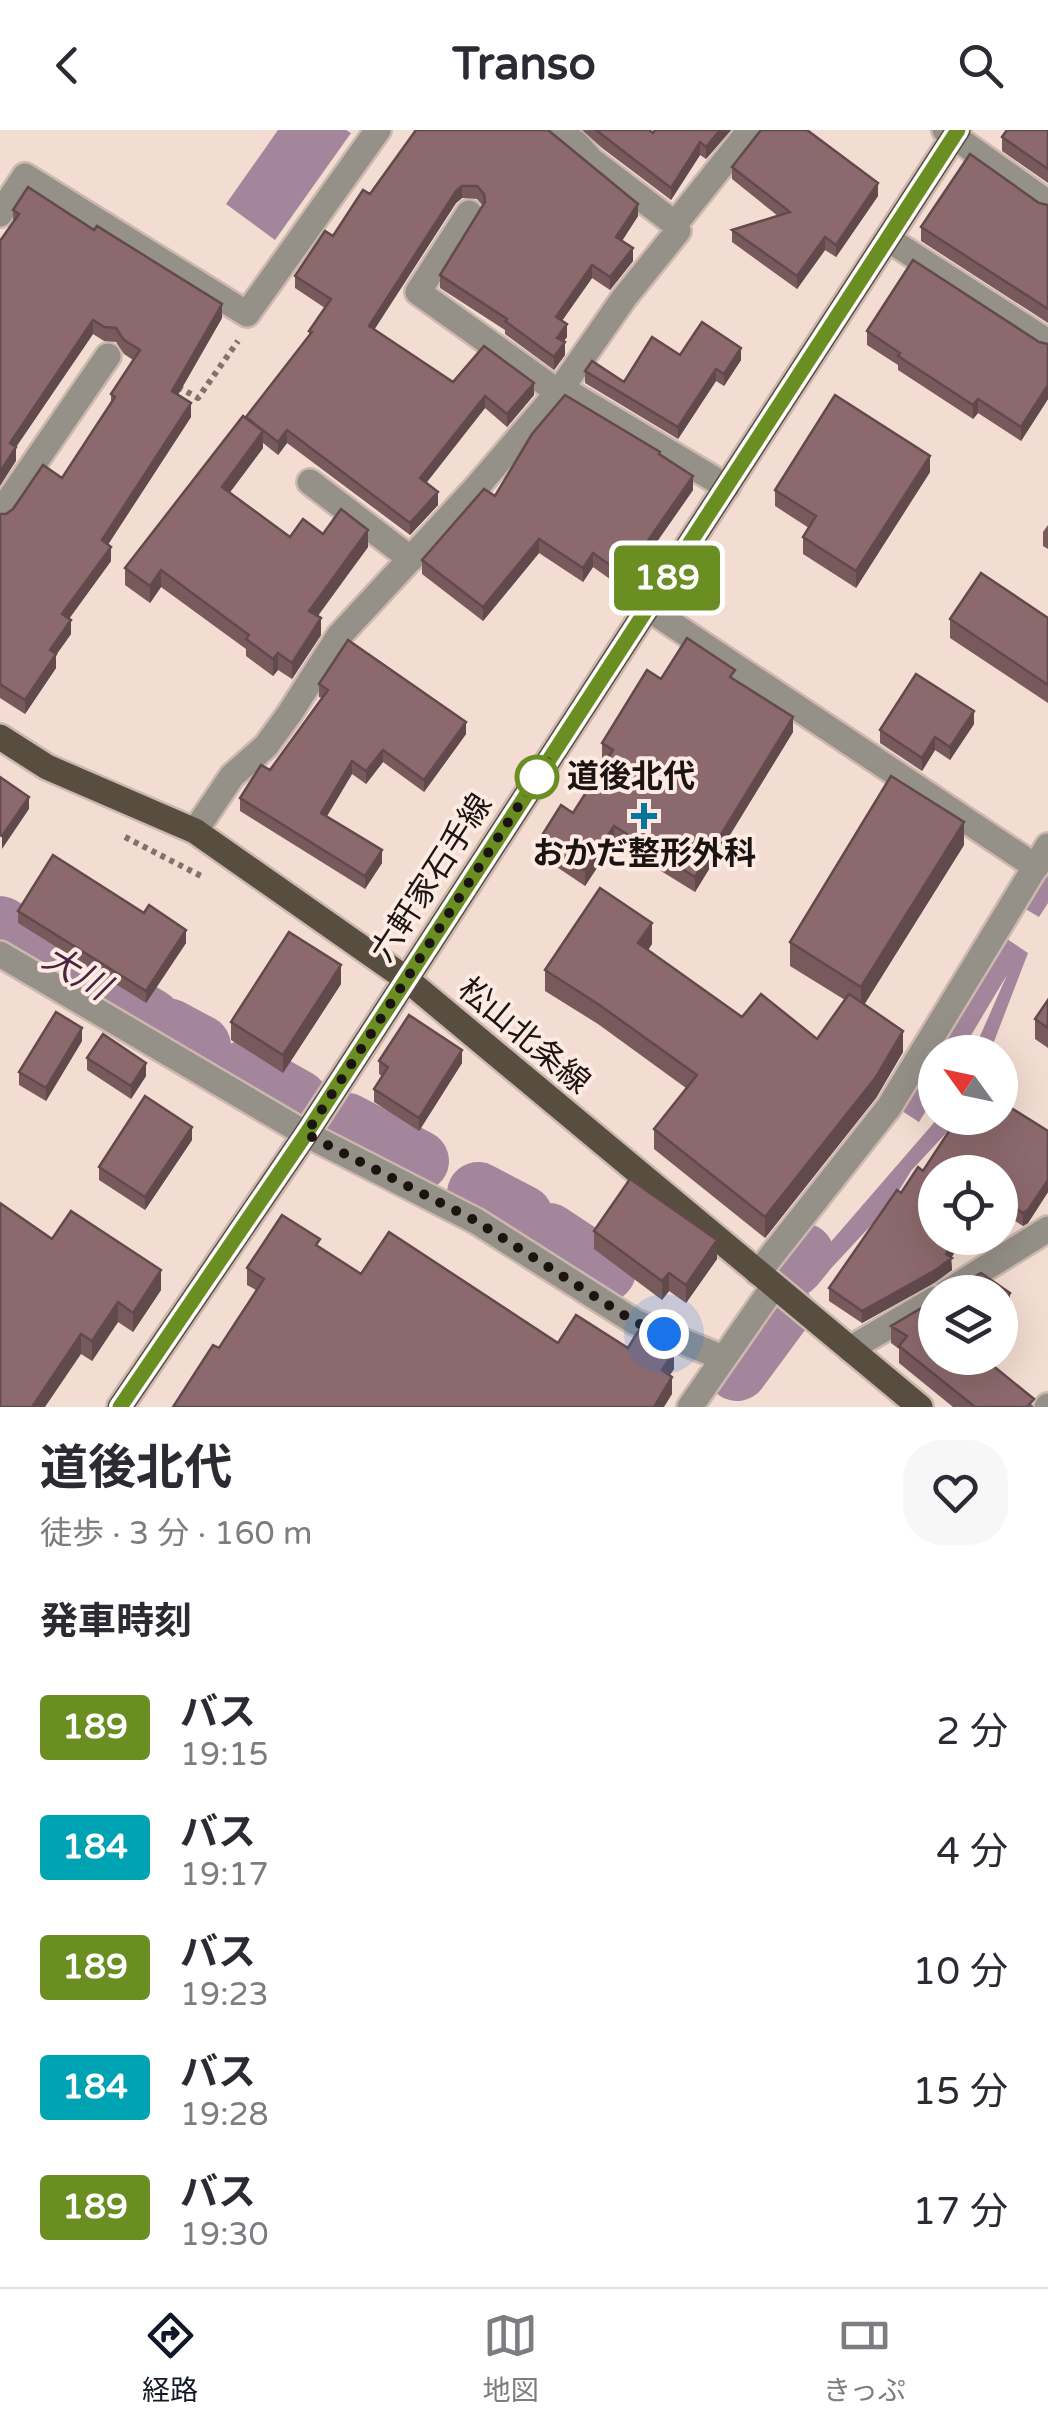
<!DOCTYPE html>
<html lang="ja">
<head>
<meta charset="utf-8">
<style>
  :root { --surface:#fff; --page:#f7f7f7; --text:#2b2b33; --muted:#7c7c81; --line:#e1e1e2; --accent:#111827 }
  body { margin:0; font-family:"Varela Round","Noto Sans JP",sans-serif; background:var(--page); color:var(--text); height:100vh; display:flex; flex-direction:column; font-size:38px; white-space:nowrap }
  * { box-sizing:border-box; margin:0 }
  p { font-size:32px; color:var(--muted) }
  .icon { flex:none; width:55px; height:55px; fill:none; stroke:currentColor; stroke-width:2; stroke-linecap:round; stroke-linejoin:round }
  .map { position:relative; height:1277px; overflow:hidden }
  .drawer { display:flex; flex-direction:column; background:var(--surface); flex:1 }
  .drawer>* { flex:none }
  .badge { padding:0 20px; border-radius:8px; font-size:35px; line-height:65px }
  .needle { width:65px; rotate:303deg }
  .controls { position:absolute; left:918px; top:905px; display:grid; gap:20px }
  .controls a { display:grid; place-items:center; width:100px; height:100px; border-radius:50%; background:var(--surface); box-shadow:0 10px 40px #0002; font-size:50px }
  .you { position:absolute; width:50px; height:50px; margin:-25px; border:8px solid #fff; border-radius:50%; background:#1a73e8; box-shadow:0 0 0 15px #1a73e833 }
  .map>.badge { position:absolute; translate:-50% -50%; box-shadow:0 0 0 5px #fff }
  h2 { padding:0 40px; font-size:38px; line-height:90px }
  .round { display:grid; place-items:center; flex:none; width:105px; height:105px; border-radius:40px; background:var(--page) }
  .headline { display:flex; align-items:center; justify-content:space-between; height:170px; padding:0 40px }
  h1 { font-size:48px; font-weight:700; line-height:75px }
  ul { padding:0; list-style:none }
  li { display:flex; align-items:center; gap:30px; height:120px; padding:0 40px }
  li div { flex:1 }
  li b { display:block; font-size:38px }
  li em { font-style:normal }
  li .badge { min-width:110px; font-weight:700; text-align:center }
  header { display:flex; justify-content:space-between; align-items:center; height:130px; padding:0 40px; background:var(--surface); font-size:45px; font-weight:700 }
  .tabs { display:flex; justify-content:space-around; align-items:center; height:140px; border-top:2px solid var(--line); background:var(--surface); font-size:28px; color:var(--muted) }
  .tabs a { display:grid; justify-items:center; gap:5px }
  .tabs .selected { color:var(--accent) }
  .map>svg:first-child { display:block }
  .water { fill:#a3869b }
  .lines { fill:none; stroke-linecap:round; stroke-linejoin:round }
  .river { stroke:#a3869b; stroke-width:62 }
  .minor-casing { stroke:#ccb8ae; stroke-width:30 }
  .major-casing { stroke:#ccb8ae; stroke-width:30 }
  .path { stroke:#81726b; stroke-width:6; stroke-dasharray:5 5; stroke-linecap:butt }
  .minor { stroke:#959088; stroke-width:25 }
  .major { stroke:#574e40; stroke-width:25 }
  .wall { fill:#785a5d }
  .shaded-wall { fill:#624a4c }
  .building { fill:#8c696c; stroke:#624a4c; stroke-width:2.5 }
  .line-casing { stroke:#fff; stroke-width:22 }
  .line { stroke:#6b8e23; stroke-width:15 }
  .walk { stroke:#1b1410; stroke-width:10; stroke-dasharray:0 18 }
  .stop-dot { fill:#fff; stroke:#6b8e23; stroke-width:5 }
  .poi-dot { fill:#06749f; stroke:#fdeae2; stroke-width:4 }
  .labels { text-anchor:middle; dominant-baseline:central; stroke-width:8; stroke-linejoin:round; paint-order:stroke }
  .stop-label { font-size:32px; font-weight:bold; fill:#1b1410; stroke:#fdeae2; text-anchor:start }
  .poi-label { font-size:32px; font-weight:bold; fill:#1b1410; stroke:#fdeae2 }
  .street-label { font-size:32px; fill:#1b1410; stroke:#fdeae2 }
  .water-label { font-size:35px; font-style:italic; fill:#4b2342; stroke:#fdeae2 }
</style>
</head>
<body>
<header><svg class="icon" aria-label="back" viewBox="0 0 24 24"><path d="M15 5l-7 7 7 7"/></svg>Transo<svg class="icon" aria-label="search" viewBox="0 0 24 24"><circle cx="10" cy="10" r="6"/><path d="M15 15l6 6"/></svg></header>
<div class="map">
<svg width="1048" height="1277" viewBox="0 0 1048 1277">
  <rect width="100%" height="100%" fill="#f3dcd1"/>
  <!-- water -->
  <path class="water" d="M 278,0 L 346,0 L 351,3 L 275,110 L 226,74 Z
    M 1048,734 L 1048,773 L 1039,787 L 1022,777 Z
    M 1007,809 L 1028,823 L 990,922 L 973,922 L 1007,845 L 961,922 L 938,922 Z
    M 935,927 L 935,966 L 919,992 L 902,981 Z
    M 938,988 L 960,988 L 911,1041 L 890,1075 L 809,1162 L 797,1151 Z"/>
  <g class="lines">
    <!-- river -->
    <path class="river" d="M 0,797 L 151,890
      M 168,899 L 200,916
      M 245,941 L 298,971
      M 347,994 L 418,1031
      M 478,1063 L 522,1086
      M 549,1104 L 605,1141
      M 793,1136 L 803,1124
      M 737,1240 L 782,1179"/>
    <defs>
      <path id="minor" d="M 558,0 L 577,14 L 591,30 L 675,94
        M 945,0 L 1048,73
        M 469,83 L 418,162 L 551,257 L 571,264 L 727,357
        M 0,84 L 25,46 L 247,184 L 378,0
        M 888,109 L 1048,212
        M 310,352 L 411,429
        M 0,383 L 108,226
        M 648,478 L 1036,737
        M 195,701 L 232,646 L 266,616 L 290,583 L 339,506 L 476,358 L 560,260 L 624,168 L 678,101 L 675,94 L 750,0
        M 0,824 L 306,1004 L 476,1091 L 635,1192 L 723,1228
        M 758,1143 L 889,977 L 1048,716
        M 947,1162 L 1048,1099
        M 850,1219 L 935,1169
        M 690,1277 L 774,1156
        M 1047,1277 L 1048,1276"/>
      <path id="major" d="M 0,607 L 47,637 L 195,701 L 405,848 L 920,1277
        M 120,1277 L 306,1004 L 958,0"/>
    </defs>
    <!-- minor casing -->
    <use href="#minor" class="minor-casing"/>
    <!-- major casing -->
    <use href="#major" class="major-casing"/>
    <!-- path -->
    <path class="path" d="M 178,257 L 198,268 L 238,211
      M 125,707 L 203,747"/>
    <!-- minor -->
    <use href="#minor" class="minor"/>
    <!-- major -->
    <use href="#major" class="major"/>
  </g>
  <!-- wall -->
  <path class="wall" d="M 416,0 L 638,86 L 622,111 L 633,131 L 610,160 L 592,148 L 562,191 L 567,207 L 563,212 L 565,225 L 554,240 L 505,204 L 505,200 L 440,158 L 440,145 L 483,76 L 477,69 L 462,68 L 456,73 L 374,199 L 453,252 L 534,265 L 507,297 L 485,278 L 426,353 L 438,375 L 410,405 L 287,313 L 278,325 L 263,313 L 263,318 L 230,362 L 290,407 L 323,404 L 368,417 L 318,486 L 321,505 L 292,549 L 278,540 L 273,546 L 246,526 L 246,519 L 161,457 L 150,473 L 125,455 L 125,438 L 246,288 L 309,206 L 309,201 L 325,178 L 295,158 L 295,146 L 370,64 Z
    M 582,0 L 649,0 L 653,3 L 655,0 L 731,0 L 706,29 L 700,25 L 671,70 L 602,18 Z
    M 1048,0 L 1048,53 L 1002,21 L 1002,7 Z
    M 732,37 L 878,66 L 836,127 L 825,120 L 797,159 L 732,112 L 732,100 L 778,86 L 732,49 Z
    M 1039,73 L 1048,75 L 1048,193 L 921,111 L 921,97 Z
    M 13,80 L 222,188 L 178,265 L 191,287 L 108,414 L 111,431 L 69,489 L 71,504 L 56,525 L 56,538 L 25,584 L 0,568 L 0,384 L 6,384 L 62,348 L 111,274 L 111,264 L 133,230 L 124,224 L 116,212 L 104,211 L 93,204 L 16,317 L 16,331 Z
    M 867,201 L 1039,212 L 1048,214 L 1048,269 L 1021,311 L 978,283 L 973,289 L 898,240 L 898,235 L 867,215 Z
    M 680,225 L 741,230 L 724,256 L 716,251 L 678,309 L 585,253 L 585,241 L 624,252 Z
    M 660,325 L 693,360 L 624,459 L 593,437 L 583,452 L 539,423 L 483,491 L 422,444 L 422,430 L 495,366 Z
    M 930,342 L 856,458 L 803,424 L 803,407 L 809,398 L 775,376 L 775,360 Z
    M 1048,395 L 1048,419 L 1043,416 L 1043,402 Z
    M 1048,488 L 1048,573 L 950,508 L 950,489 Z
    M 661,549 L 735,550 L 793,602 L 695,762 L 614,712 L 585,756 L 539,725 L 539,710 L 573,683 L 606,631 L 602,629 L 602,613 Z
    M 319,554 L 466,604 L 424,662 L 383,632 L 366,654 L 352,644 L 327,686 L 382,733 L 365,759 L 240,681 L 240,668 L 270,640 L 322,568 L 319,567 Z
    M 974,594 L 950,630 L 935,620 L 922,641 L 880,613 L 880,600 Z
    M 964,715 L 864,874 L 903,922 L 876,968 L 765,1108 L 654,1019 L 654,999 L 686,958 L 598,894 L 545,861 L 545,840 L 652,814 L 648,820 L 742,887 L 817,909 L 845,870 L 790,836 L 790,812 Z
    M 18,781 L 186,813 L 146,873 L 18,793 Z
    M 341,854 L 283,943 L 231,910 L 231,892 Z
    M 1048,870 L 1048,918 L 1035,909 L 1035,889 Z
    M 82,911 L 46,971 L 19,955 L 19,942 Z
    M 87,928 L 146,946 L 131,969 L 87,940 Z
    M 379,931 L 462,933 L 419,1001 L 374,972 L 374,959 L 382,946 L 379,944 Z
    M 1000,971 L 1048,1001 L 1048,1062 L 1028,1093 L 1023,1096 L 1000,1081 L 1000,1042 L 935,1042 L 935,1108 L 964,1108 L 951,1128 L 952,1140 L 934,1153 L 862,1193 L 829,1171 L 829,1158 L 897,1060 L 901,1063 L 918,1037 L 923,1041 L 957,989 L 974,1000 L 981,988 L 1000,988 Z
    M 192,1010 L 145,1080 L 99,1050 L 99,1037 Z
    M 594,1101 L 717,1129 L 686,1173 L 669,1161 L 662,1170 L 594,1119 Z
    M 52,1109 L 161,1160 L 133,1202 L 118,1192 L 92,1231 L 81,1224 Z
    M 320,1117 L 361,1144 L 558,1213 L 628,1218 L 674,1239 L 669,1245 L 672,1264 L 256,1160 L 247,1155 L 247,1138 Z
    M 891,1196 L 999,1228 L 999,1232 L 994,1237 L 1034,1277 L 953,1277 L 899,1233 L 899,1219 L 891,1213 Z"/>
  <!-- shaded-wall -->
  <path class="shaded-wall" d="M 720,0 L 731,0 L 706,29 L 706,17 Z
    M 700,12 L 700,25 L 671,70 L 671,58 Z
    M 878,53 L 878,66 L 836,127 L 836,115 Z
    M 462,56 L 462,68 L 456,73 L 369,208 L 369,196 L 456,61 Z
    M 638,74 L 638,86 L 616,120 L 616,107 Z
    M 825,107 L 825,120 L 797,159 L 797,146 Z
    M 633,118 L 633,131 L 610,160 L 610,147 Z
    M 592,135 L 592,148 L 556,199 L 556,187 Z
    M 222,174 L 222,188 L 172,275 L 172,261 Z
    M 93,190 L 93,204 L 16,317 L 16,331 L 0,356 L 0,342 L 10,313 Z
    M 567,194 L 567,207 L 557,220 L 557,208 Z
    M 565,212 L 565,225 L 554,240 L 554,227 Z
    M 741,218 L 741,230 L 724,256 L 724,244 Z
    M 716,239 L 716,251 L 678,309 L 678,297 Z
    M 534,253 L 534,265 L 507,297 L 507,284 Z
    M 1048,255 L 1048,269 L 1021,311 L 1021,297 Z
    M 485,266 L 485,278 L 420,361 L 420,348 Z
    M 978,269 L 978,283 L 973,289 L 973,275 Z
    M 191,273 L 191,287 L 102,424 L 102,410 Z
    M 287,300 L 287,313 L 278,325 L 278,312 Z
    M 263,301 L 263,318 L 222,373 L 222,357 Z
    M 930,326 L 930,342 L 856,458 L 856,441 Z
    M 693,346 L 693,360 L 624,459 L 624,445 Z
    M 438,362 L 438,375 L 410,405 L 410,393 Z
    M 368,400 L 368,417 L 309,497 L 309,481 Z
    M 539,409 L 539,423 L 483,491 L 483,477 Z
    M 111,417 L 111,431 L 62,498 L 62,484 Z
    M 593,423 L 593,437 L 583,452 L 583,438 Z
    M 161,440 L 161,457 L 150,473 L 150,456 Z
    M 321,488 L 321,505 L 292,549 L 292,533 Z
    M 71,490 L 71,504 L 56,525 L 56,538 L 25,584 L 25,570 L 50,520 Z
    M 278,523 L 278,540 L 273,546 L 273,529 Z
    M 974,581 L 974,594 L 950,630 L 950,617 Z
    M 793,587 L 793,602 L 695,762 L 695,747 Z
    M 466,592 L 466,604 L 424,662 L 424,650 Z
    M 935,607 L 935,620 L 922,641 L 922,628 Z
    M 383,620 L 383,632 L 366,654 L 366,641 Z
    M 352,631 L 352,644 L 321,696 L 321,683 Z
    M 29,667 L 29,679 L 2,719 L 2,706 Z
    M 964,692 L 964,715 L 861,880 L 861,857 Z
    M 614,696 L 614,712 L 585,756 L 585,740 Z
    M 382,720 L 382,733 L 365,759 L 365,746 Z
    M 652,793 L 652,814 L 638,834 L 638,813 Z
    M 186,800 L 186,813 L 146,873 L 146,861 Z
    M 341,835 L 341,854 L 283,943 L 283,925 Z
    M 82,898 L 82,911 L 46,971 L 46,958 Z
    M 903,901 L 903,922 L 876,968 L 765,1108 L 765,1087 Z
    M 462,920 L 462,933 L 419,1001 L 419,988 Z
    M 146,933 L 146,946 L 131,969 L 131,956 Z
    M 192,997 L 192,1010 L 145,1080 L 145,1067 Z
    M 1048,1050 L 1048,1062 L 1028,1093 L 1023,1096 L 1023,1083 Z
    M 956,1108 L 964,1108 L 951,1128 L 952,1140 L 934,1153 L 862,1193 L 862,1181 L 946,1124 Z
    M 717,1110 L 717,1129 L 686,1173 L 686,1155 Z
    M 161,1140 L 161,1160 L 133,1202 L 133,1183 Z
    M 669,1143 L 669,1161 L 662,1170 L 662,1151 Z
    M 1010,1163 L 1010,1180 L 1000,1194 L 1000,1177 Z
    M 118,1172 L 118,1192 L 92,1231 L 92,1211 Z
    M 81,1204 L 81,1224 L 45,1277 L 32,1277 Z
    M 674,1222 L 674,1239 L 662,1257 L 662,1240 Z
    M 988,1228 L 999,1228 L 999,1232 L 986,1248 L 986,1230 Z
    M 672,1247 L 672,1264 L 664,1277 L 654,1277 Z"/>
  <!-- building -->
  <path class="building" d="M 416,0 L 548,0 L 638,74 L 616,107 L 633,118 L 610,147 L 592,135 L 556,187 L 567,194 L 557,208 L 565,212 L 554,227 L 505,191 L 507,189 L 440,145 L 485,72 L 484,64 L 477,56 L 462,56 L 456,61 L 369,196 L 453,252 L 484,216 L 534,253 L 507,284 L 485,266 L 420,348 L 438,362 L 410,393 L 287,300 L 278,312 L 246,287 L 312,202 L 309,201 L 331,169 L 295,146 L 325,101 L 333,106 L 363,60 L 370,64 Z
    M 596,0 L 649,0 L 653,3 L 655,0 L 720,0 L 706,17 L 700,12 L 671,58 Z
    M 761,0 L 807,0 L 878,53 L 836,115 L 825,107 L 797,146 L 732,100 L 790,82 L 732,37 Z
    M 1007,0 L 1048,0 L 1048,39 L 1002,7 Z
    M 970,24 L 1039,73 L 1048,75 L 1048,179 L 921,97 Z
    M 28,57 L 94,100 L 97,96 L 222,174 L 172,261 L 191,273 L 102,410 L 111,417 L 62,484 L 71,490 L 50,520 L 56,524 L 25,570 L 0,554 L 0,384 L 6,384 L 13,379 L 43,335 L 62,348 L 115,267 L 111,264 L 140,220 L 124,210 L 116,198 L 104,197 L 93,190 L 10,313 L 16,317 L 0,342 L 0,111 L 19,84 L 13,80 Z
    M 913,130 L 1039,212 L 1048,214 L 1048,255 L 1021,297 L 978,269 L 973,275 L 898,226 L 900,223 L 867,201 Z
    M 702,192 L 741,218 L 724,244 L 716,239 L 678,297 L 585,241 L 592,231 L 624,252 L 652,207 L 680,225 Z
    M 565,265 L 660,322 L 659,324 L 693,346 L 624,445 L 593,423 L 583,438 L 539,409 L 483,477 L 422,430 L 484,359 L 495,366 L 532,304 Z
    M 835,265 L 930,326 L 856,441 L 803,407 L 816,386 L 775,360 Z
    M 243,286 L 263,301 L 222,357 L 290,407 L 303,389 L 323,404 L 341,379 L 368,400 L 309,481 L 321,488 L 292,533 L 278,523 L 273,529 L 246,509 L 249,505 L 161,440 L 150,456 L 125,438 Z
    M 981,443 L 1048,488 L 1048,555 L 950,489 Z
    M 687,508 L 735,540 L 730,547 L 793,587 L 695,747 L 614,696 L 585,740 L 539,710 L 561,675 L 573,683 L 613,620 L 602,613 L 647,540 L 661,549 Z
    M 348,510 L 466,592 L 424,650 L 383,620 L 366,641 L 352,631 L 321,683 L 382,720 L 365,746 L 240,668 L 261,635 L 270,640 L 328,560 L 319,554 Z
    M 916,544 L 974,581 L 950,617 L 935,607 L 922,628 L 880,600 Z
    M 891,646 L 964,692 L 861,857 L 790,812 Z
    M 0,647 L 29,667 L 2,706 L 0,705 Z
    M 53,725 L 144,783 L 149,775 L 186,800 L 146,861 L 18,781 Z
    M 600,758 L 652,793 L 638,813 L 742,887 L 761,864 L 817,909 L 849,864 L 903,901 L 876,947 L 765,1087 L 654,999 L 697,945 L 598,874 L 545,840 Z
    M 289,802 L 341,835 L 283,925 L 231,892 Z
    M 1048,870 L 1048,898 L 1035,889 Z
    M 56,882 L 82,898 L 46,958 L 19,942 Z
    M 409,885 L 462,920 L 419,988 L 374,959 L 388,937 L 379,931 Z
    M 103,904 L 146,933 L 131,956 L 87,928 Z
    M 145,966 L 192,997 L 145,1067 L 99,1037 Z
    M 1000,971 L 1048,1001 L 1048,1050 L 1028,1080 L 1023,1083 L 1000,1069 L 1000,1042 L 935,1042 L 935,1108 L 956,1108 L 946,1124 L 952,1128 L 934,1141 L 862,1181 L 829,1158 L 897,1060 L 901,1063 L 918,1037 L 923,1041 L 957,989 L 974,1000 L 981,988 L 1000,988 Z
    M 630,1049 L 717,1110 L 686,1155 L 669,1143 L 662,1151 L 594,1101 Z
    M 0,1073 L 52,1109 L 71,1081 L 161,1140 L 133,1183 L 118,1172 L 92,1211 L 81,1204 L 32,1277 L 0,1277 Z
    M 282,1085 L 320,1109 L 316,1115 L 361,1144 L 389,1102 L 558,1213 L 576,1185 L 628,1218 L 639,1200 L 674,1222 L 662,1240 L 672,1247 L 654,1277 L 173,1277 L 213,1215 L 219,1218 L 264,1149 L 247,1138 Z
    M 981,1143 L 1010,1163 L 1000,1177 L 1000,1162 L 948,1162 Z
    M 935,1170 L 935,1228 L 988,1228 L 986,1230 L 1034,1269 L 1027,1277 L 975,1277 L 899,1216 L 907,1206 L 891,1196 Z"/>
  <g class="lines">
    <defs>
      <path id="line" d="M 120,1277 L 306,1004 L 958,0"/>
    </defs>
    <!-- line casing -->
    <use href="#line" class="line-casing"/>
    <!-- line -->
    <use href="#line" class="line"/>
    <!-- walk -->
    <path class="walk" d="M 537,647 L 547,632 L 306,1004 L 476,1091 L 635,1192 L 664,1204"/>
  </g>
  <!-- markers -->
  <circle class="stop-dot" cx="537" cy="647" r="20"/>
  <path class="poi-dot" d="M639 671h10v10h10v10h-10v10h-10v-10h-10v-10h10z"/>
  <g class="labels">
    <!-- stop labels -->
    <g class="stop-label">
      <text x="567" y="647">道後北代</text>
    </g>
    <!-- poi labels -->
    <g class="poi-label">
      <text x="644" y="724">おかだ整形外科</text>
    </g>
    <!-- street labels -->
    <g class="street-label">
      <text transform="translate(432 748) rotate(-57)">六軒家石手線</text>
      <text transform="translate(524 906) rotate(40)">松山北条線</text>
    </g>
    <!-- water labels -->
    <g class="water-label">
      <text transform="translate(76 843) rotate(31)">大川</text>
    </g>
  </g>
</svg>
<div class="controls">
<a><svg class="needle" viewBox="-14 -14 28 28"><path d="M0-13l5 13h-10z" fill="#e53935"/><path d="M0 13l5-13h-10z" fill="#7c7c81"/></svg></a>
<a><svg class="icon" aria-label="locate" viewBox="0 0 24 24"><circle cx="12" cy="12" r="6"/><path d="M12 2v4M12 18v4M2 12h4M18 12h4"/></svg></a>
<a><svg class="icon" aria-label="layers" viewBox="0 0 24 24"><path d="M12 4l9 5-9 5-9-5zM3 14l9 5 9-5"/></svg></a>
</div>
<div class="you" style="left:664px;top:1204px"></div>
<b class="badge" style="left:667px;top:448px;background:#6b8e23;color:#fff">189</b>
</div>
<section class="drawer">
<div class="headline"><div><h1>道後北代</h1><p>徒歩 · 3 分 · 160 m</p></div><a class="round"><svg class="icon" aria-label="heart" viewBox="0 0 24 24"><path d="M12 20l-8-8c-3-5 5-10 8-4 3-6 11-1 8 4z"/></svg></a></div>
<h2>発車時刻</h2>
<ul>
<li><span class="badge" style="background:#6b8e23;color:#fff">189</span><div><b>バス</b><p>19:15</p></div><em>2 分</em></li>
<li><span class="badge" style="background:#00a3b4;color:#fff">184</span><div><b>バス</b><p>19:17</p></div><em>4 分</em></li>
<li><span class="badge" style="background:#6b8e23;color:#fff">189</span><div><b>バス</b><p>19:23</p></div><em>10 分</em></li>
<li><span class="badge" style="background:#00a3b4;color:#fff">184</span><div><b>バス</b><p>19:28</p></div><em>15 分</em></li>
<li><span class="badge" style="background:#6b8e23;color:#fff">189</span><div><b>バス</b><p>19:30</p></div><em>17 分</em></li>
</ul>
</section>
<nav class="tabs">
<a class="selected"><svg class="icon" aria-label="directions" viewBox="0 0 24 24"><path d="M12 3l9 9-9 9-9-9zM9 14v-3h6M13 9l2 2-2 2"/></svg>経路</a>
<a><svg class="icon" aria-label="map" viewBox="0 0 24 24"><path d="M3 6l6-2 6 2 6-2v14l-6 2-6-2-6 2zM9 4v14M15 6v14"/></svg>地図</a>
<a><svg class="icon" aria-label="tickets" viewBox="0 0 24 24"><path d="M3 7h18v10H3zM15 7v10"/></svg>きっぷ</a>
</nav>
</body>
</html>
